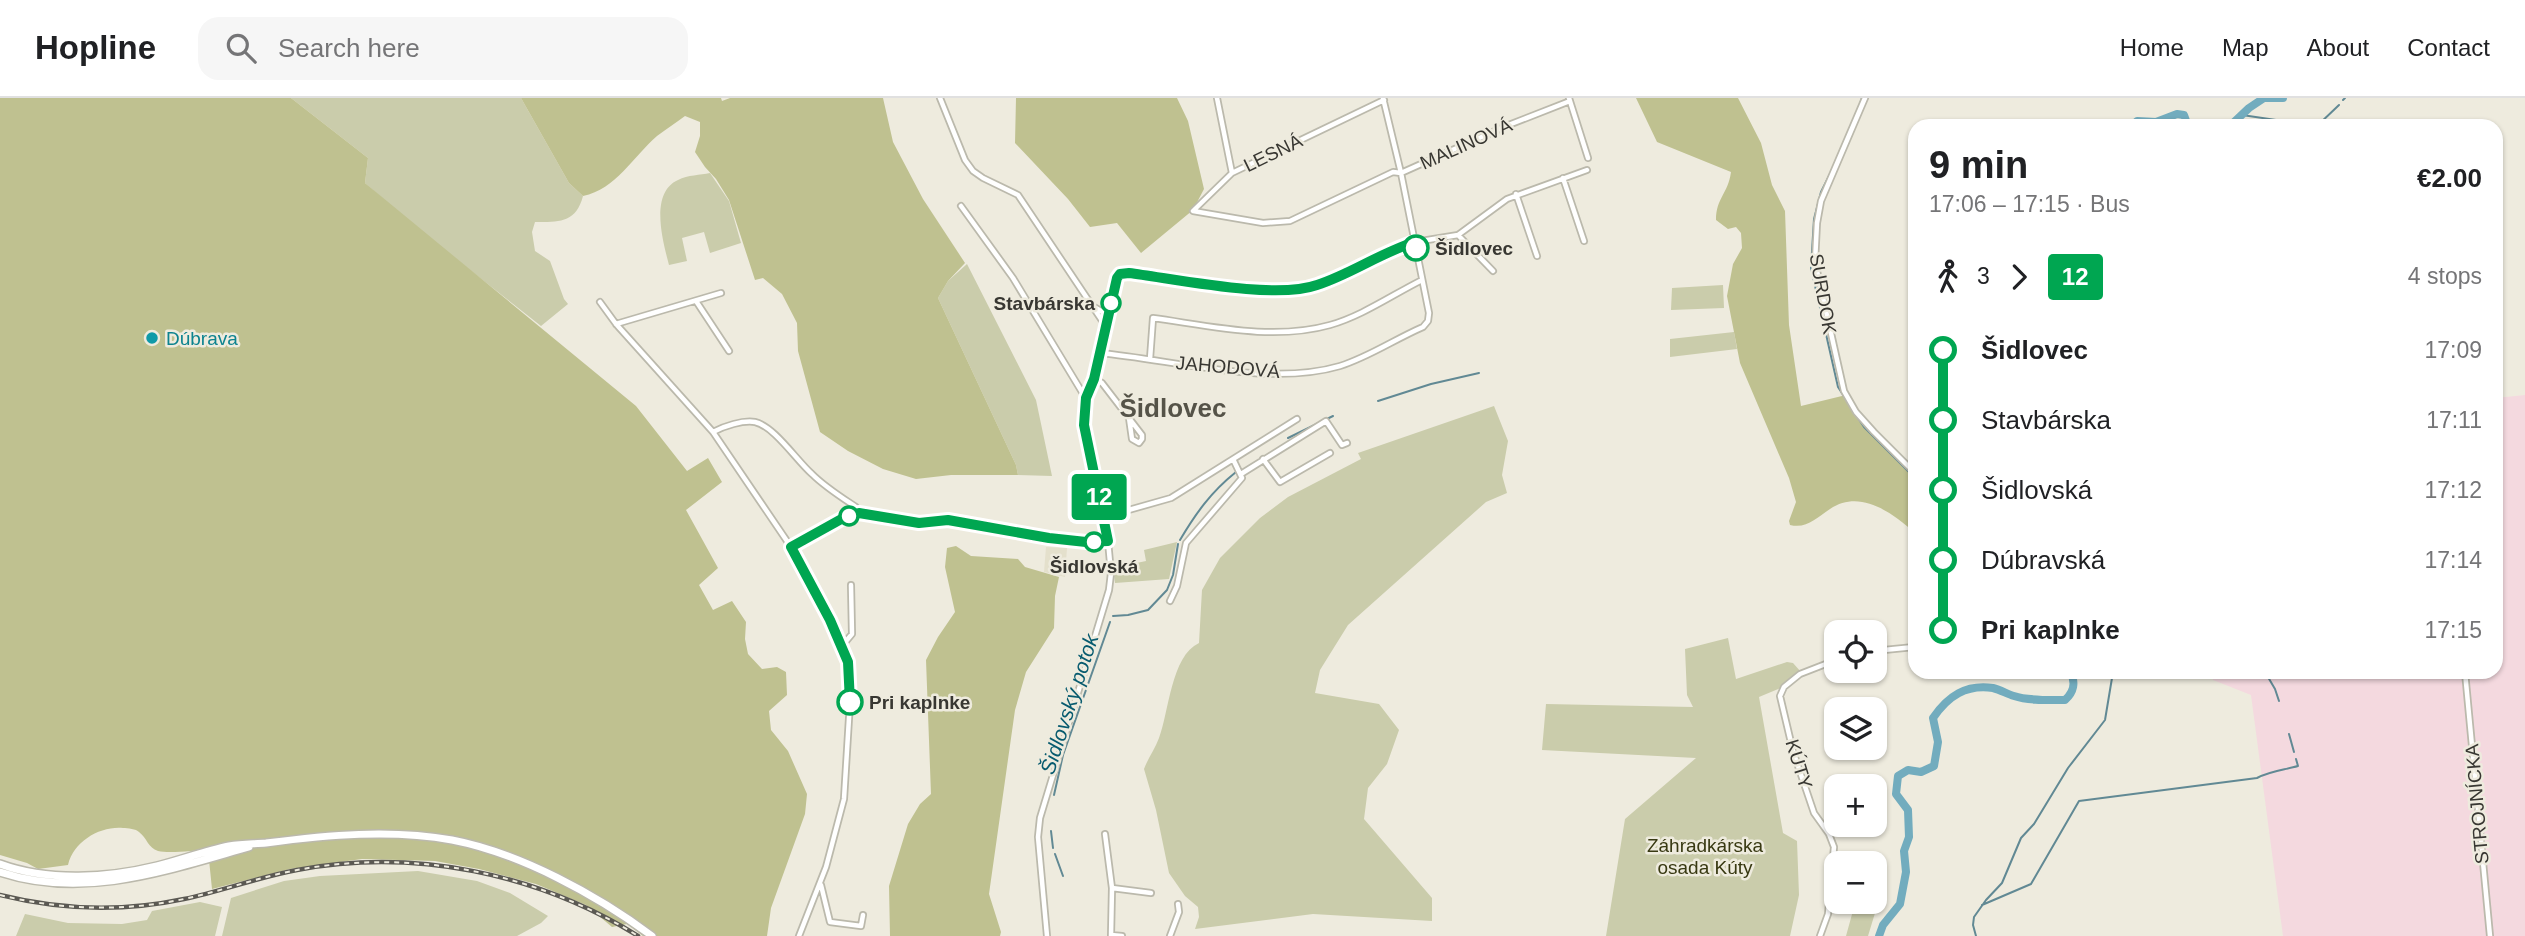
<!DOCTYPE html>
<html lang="en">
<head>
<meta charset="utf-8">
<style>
  :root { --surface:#fff; --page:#f6f6f6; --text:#202124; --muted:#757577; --line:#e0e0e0 }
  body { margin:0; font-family:Arial,sans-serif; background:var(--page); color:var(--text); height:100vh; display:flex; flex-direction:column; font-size:26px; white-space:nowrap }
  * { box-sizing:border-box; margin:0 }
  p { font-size:23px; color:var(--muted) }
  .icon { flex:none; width:38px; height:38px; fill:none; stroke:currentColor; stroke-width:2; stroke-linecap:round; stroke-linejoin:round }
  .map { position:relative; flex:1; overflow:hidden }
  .details { position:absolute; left:1908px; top:21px; width:595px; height:560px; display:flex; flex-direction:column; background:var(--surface); border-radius:21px; box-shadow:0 2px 5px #0004 }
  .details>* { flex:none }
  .badge { padding:0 14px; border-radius:5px; font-size:24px; line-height:46px }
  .fabs { position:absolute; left:1824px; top:522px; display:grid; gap:14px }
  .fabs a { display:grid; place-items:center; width:63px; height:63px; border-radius:14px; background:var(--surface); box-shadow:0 2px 5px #0004; font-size:35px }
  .map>.badge { position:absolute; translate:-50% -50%; box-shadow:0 0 0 4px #fff }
  .legs { display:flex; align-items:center; gap:10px; height:77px; padding:0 21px; font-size:23px }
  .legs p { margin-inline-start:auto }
  .summary { display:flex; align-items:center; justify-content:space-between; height:119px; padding:0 21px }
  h1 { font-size:38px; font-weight:600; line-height:52px }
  ul { padding:0 21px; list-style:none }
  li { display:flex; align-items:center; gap:24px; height:70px; font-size:26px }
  li i { display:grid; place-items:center; width:10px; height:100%; margin:0 9px; background:currentColor }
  li i::after { content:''; width:18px; height:18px; margin:-9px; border:5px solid; border-radius:50%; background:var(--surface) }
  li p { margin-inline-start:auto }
  li:first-child i { background:linear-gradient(#0000 50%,currentColor 0) }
  li:last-child i { background:linear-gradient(currentColor 50%,#0000 0) }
  header { display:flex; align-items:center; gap:42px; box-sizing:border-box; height:98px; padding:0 35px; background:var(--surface); border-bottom:2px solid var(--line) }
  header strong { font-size:33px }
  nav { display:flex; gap:38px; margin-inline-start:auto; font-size:24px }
  .search { width:490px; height:63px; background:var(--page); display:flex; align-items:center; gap:18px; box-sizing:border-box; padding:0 24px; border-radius:21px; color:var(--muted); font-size:26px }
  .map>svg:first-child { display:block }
  .industrial { fill:#f4d9df }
  .built { fill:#e4e0cc }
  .green { fill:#caccab }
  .forest { fill:#bfc190 }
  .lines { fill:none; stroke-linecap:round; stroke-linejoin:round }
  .stream { stroke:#618994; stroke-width:2 }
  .river { stroke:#72acbe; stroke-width:8 }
  .minor-casing { stroke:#bbb9ac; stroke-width:8 }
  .primary-casing { stroke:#bbb9ac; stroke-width:10 }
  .minor { stroke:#fff; stroke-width:4.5 }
  .primary { stroke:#fff; stroke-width:7 }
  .rail-casing { stroke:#5b5953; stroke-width:4.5 }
  .rail { stroke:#eeebde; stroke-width:2; stroke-dasharray:5; stroke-linecap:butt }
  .line-1-casing { stroke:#fff; stroke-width:16 }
  .line-1 { stroke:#00a651; stroke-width:10 }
  .stop-1-dot { fill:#fff; stroke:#00a651; stroke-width:3.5 }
  .culture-dot { fill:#0f9aa8; stroke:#eeebde; stroke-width:2.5 }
  .labels { text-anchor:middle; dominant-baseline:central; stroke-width:5; stroke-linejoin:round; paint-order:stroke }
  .street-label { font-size:19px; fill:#383732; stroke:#eeebde }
  .stop-label { font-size:19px; font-weight:bold; fill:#383732; stroke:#eeebde; text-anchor:start }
  .culture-label { font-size:19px; fill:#0d838f; stroke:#eeebde; text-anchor:start }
  .park-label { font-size:19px; fill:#383912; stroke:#eeebde }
  .water-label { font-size:21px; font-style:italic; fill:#085b6f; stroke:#eeebde }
  .district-label { font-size:26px; font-weight:bold; fill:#555348; stroke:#eeebde }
</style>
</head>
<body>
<header>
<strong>Hopline</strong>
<div class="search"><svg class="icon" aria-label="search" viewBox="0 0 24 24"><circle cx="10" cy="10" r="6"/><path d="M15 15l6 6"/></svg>Search here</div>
<nav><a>Home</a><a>Map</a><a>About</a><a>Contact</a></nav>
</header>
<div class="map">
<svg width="2525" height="838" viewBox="0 0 2525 838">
  <rect width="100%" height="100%" fill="#eeebde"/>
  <!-- industrial -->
  <path class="industrial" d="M 2525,297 L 2525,838 L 2283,838 L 2251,597 L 2213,582 L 2212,574 L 2496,574 L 2496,300 Z"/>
  <!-- built -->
  <path class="built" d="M 1046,449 L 1067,450 L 1065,479 L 1044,474 Z"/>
  <!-- green -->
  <path class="green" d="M 291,0 L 521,0 L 569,85 L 583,98 C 576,125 559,124 535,124 L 532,134 L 535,153 L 550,163 L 564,201 L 568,206 L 541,228 L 414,128 L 365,85 L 368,60 Z
    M 710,75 L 729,103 L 741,145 L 710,155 L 704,134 L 682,140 L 687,163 L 669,167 C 663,144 649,95 678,82 C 688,77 700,77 710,75 Z
    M 967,166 L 1036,302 L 1052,378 L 1018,377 L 1016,367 L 938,200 L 948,183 Z
    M 1723,187 L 1724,210 L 1671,212 L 1672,190 Z
    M 1734,234 L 1737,251 L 1670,259 L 1670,241 Z
    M 1494,308 L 1508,343 L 1502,377 L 1507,395 L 1486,404 L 1348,527 L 1320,572 L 1315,595 L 1379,606 L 1399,632 L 1387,666 L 1368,690 L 1364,721 L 1432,800 L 1432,823 L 1313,816 L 1195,831 L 1199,819 L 1198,809 L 1185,798 L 1169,775 L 1156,712 L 1144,671 C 1148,660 1155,651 1159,640 C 1169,614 1171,558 1199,545 L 1202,492 L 1220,460 L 1260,420 L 1288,399 L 1361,361 L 1358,355 Z
    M 1177,444 L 1169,481 L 1115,485 L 1113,470 L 1146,463 L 1144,452 Z
    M 1728,540 L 1736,581 L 1787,564 L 1793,565 L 1801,574 L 1783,589 L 1759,599 L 1783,735 L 1797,743 L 1799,797 L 1790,838 L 1606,838 L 1625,721 L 1696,660 L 1542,652 L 1546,606 L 1693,609 L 1687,597 L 1685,551 Z
    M 418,773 L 477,783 L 510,795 L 548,818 L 541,825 L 517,838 L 222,838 L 231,800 L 284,783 L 320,778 Z
    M 200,804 L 222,809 L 215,838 L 16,838 L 25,816 L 68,825 L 122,826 L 147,822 L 152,813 Z
    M 1854,809 L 1875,815 L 1868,838 L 1846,838 Z"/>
  <!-- forest -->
  <path class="forest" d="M 0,0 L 291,0 L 368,60 L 365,85 L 636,308 L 687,373 L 708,360 L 722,384 L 686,412 L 718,470 L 699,487 L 713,512 L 732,503 L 746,524 L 745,541 L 748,556 L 762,571 L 777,569 L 786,574 L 787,597 L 769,613 L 771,632 L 788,653 L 807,696 L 805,716 L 771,810 L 767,838 L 643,838 L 627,826 L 612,829 L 586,807 L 536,786 L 479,771 L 435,763 L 362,761 L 290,771 L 212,791 L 208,752 C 195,752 170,756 158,753 C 148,750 147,740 139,734 C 136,731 128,730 123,730 C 100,728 74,743 68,767 L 38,771 L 27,765 L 0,757 Z
    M 521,0 L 721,0 L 722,3 L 730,0 L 883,0 L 893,44 L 923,101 L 965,165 L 948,183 L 938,200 L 1016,367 L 1018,377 L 951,377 L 916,381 L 883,371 L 848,353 L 820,334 L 798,253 L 797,225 L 782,196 L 763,180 L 755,182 L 729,102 L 716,81 L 705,69 L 695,54 L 700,38 L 700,24 L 685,18 C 676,25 666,31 657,38 C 633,59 616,91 583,98 L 569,85 Z
    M 1016,0 L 1177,0 L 1188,23 L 1204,91 L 1193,112 L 1141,155 L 1117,125 L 1090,129 L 1068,101 L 1015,45 Z
    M 1636,0 L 1738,0 L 1761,45 L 1772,87 L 1785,113 L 1789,227 L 1801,308 L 1846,297 L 1873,329 L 1914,371 L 1914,434 C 1891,414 1860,391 1830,411 C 1816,420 1807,431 1790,427 L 1789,423 L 1796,404 L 1789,380 L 1740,265 L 1727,198 L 1733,166 L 1742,150 L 1741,135 L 1736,129 L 1728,131 L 1716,122 C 1716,100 1728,96 1731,74 L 1657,44 Z
    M 956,448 L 971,458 L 1018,461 L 1025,469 L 1059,479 L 1055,498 L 1054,530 L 1026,574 L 1015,612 L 989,796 L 1001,834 L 1000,838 L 890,838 L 889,788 L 908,726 L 920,706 L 931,696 L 926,562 L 938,539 L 955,514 L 945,469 L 947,450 Z"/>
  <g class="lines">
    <!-- stream -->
    <path class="stream" d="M 2343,2 L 2345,0
      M 1859,9 L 1862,0
      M 2242,17 L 2317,28
      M 2317,28 L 2339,7
      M 2496,54 L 2499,54
      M 1832,72 L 1821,94 L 1814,121 L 1811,170 L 1838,289 L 1864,329 L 1914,379
      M 1378,303 L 1431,286 L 1479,275
      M 1288,340 L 1333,318
      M 1180,442 C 1196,415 1211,394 1236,374
      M 1113,518 L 1128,517 L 1148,512 L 1167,492 L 1173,477 L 1178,446
      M 2265,574 L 2275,591 L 2279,603
      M 2289,636 L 2294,654
      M 1054,697 L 1063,657 L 1110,524
      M 1051,733 L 1053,750
      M 1055,756 L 1063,778
      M 1982,807 L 2031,786 L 2079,703 L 2257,680 C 2270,673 2284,672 2298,668 L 2296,661
      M 1976,838 L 1973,827 L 1974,819 L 1986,802 L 2002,785 L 2021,740 L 2034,726 L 2068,670 L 2105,622 L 2113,574"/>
    <!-- river -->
    <path class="river" d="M 2133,28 L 2137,23 L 2156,24 L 2177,16 L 2184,17 L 2188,28
      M 2230,28 L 2249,10 L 2264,0 L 2283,0
      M 1879,838 L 1883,827 L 1900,806 L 1906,774 L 1904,753 L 1909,739 L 1908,712 L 1896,696 L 1898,678 L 1908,672 L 1921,674 L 1934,668 L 1938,644 L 1933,620 C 1948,598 1966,586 1993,590 C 2001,592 2007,596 2014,598 C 2029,603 2049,602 2065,602 C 2074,594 2076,584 2070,574"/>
    <defs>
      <path id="minor" d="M 940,0 L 965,62 L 973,73 L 983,80 L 1018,97 L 1105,227
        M 1217,0 L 1232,75 L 1384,2
        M 1569,0 L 1588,60
        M 1865,0 L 1821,103 L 1817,125 L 1815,164 L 1844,293 L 1856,314 L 1874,334 L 1914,374
        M 1232,75 L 1193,113 L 1263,125 L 1290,123 L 1393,74 L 1401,75 L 1506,28 L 1570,3
        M 1563,80 L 1584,143
        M 1516,96 L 1537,158
        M 961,108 L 1013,180 L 1085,299
        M 1458,137 L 1493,173
        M 696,203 L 729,253
        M 600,204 L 616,226 L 713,334 L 791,449 L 830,522 L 848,564 L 850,604 L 844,701 L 826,769 L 799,838
        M 1094,209 L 1108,217
        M 616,226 L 721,195
        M 1100,255 C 1174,262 1269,289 1340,268 C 1369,259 1395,241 1423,229 L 1428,223 L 1429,215 L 1401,75 L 1383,0
        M 1150,261 L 1153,220 C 1211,228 1273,243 1330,227 C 1362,218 1392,197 1422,182
        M 1095,281 L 1102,285 L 1142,337 L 1142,341 L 1139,345 L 1132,341 L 1129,320
        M 713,334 C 724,328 743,322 755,324 C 774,328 797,363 812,376 C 825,389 841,399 856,409 L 859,415
        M 1263,361 L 1280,384 L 1330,355
        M 1241,376 L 1326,323 L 1342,347 L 1347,345
        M 1104,419 L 1171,400 L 1297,321
        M 791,449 L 845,419 L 859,415 L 919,425 L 948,422 L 960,423 L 992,431 L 1080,444 L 1108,443
        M 1170,503 L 1177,488 L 1186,445 L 1242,380 L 1233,361
        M 842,548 L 852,536 L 851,487
        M 1874,553 L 1914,549
        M 2465,574 L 2490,838
        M 1105,736 L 1112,790 L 1111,838
        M 821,787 L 830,824 L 861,828 L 863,817
        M 1112,790 L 1151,795
        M 1111,837 L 1122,838
        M 1047,838 L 1038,739 L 1040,720 L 1109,492 L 1111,475 L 1108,443 L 1084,327 L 1086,300 L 1095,281 L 1117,180 L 1120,176 L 1129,175 L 1256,191 L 1290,192 L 1315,188 L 1390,152 L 1415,144 L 1458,137 L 1507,101 L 1587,72
        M 1170,838 L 1179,814 L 1178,806
        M 1820,838 L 1828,816 L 1834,749 L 1829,736 L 1814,715 L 1793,653 L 1780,598 L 1784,589 L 1800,576 L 1836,562"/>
      <path id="primary" d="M 0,766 C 49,784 108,780 157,768 C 181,762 205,753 229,748 C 242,746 254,746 266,745 C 327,737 391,731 452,742 C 520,755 597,797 652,838
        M 0,774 C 84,802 168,772 249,749"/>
    </defs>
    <!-- minor casing -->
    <use href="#minor" class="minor-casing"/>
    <!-- primary casing -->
    <use href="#primary" class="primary-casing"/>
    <!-- minor -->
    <use href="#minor" class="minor"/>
    <!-- primary -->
    <use href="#primary" class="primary"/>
    <defs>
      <path id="rail" d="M 0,797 C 60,812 123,814 184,801 C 222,793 259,779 297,772 C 414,750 537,775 638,838"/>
    </defs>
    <!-- rail casing -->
    <use href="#rail" class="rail-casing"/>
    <!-- rail -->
    <use href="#rail" class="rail"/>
  </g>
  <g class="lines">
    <defs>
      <path id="line-1" d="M 850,604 L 848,564 L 830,522 L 791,449 L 845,419 L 859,415 L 919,425 L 948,422 L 1049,440 L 1086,444 L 1108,443 L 1084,327 L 1086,300 L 1094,281 L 1117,180 L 1120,176 L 1129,175 C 1176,181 1275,202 1317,187 C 1351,176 1380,155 1415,144 L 1416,150"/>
    </defs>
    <!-- line-1 casing -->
    <use href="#line-1" class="line-1-casing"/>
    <!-- line-1 -->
    <use href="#line-1" class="line-1"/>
  </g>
  <!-- markers -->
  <g class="stop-1-dot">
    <circle cx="1416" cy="150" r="12"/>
    <circle cx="1111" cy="205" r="9"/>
    <circle cx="849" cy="418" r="9"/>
    <circle cx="1094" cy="444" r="9"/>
    <circle cx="850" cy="604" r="12"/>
  </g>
  <circle class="culture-dot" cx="152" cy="240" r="7"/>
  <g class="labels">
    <!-- street labels -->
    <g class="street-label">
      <text transform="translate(1466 46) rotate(-24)">MALINOVÁ</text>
      <text transform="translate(1273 55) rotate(-26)">LESNÁ</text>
      <text transform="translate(1823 196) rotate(80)">SURDOK</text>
      <text transform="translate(1228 269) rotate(5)">JAHODOVÁ</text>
      <text transform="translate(1799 666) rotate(73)">KÚTY</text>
      <text transform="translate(2477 706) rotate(-95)">STROJNÍCKA</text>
    </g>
    <!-- stop labels -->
    <g class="stop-label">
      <text x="1435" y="150">Šidlovec</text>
      <text x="1095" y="205" text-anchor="end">Stavbárska</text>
      <text x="1094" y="468" text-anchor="middle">Šidlovská</text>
      <text x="869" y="604">Pri kaplnke</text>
    </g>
    <!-- culture labels -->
    <g class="culture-label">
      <text x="166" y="240">Dúbrava</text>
    </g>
    <!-- park labels -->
    <g class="park-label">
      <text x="1705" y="747">Záhradkárska<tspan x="1705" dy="22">osada Kúty</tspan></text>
    </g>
    <!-- water labels -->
    <g class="water-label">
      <text transform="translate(1069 606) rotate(-72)">Šidlovský potok</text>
    </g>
    <!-- district labels -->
    <g class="district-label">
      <text x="1173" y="310">Šidlovec</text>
    </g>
  </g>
</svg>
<div class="fabs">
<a><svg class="icon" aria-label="locate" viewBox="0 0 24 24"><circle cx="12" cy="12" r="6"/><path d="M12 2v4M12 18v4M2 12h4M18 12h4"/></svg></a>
<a><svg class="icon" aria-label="layers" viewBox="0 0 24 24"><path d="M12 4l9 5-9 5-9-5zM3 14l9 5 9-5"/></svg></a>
<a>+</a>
<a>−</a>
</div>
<b class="badge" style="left:1099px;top:399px;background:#00a651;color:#fff">12</b>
<section class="details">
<div class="summary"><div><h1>9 min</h1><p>17:06 – 17:15 · Bus</p></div><b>€2.00</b></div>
<div class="legs"><svg class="icon" aria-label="walk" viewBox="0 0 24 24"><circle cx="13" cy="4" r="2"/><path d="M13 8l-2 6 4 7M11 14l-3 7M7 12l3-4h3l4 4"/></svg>3<svg class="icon" aria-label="forward" viewBox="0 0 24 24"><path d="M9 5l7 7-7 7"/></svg><b class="badge" style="background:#00a651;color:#fff">12</b><p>4 stops</p></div>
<ul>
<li><i style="color:#00a651"></i><b>Šidlovec</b><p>17:09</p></li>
<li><i style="color:#00a651"></i><span>Stavbárska</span><p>17:11</p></li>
<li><i style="color:#00a651"></i><span>Šidlovská</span><p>17:12</p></li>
<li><i style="color:#00a651"></i><span>Dúbravská</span><p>17:14</p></li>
<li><i style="color:#00a651"></i><b>Pri kaplnke</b><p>17:15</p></li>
</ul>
</section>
</div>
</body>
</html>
